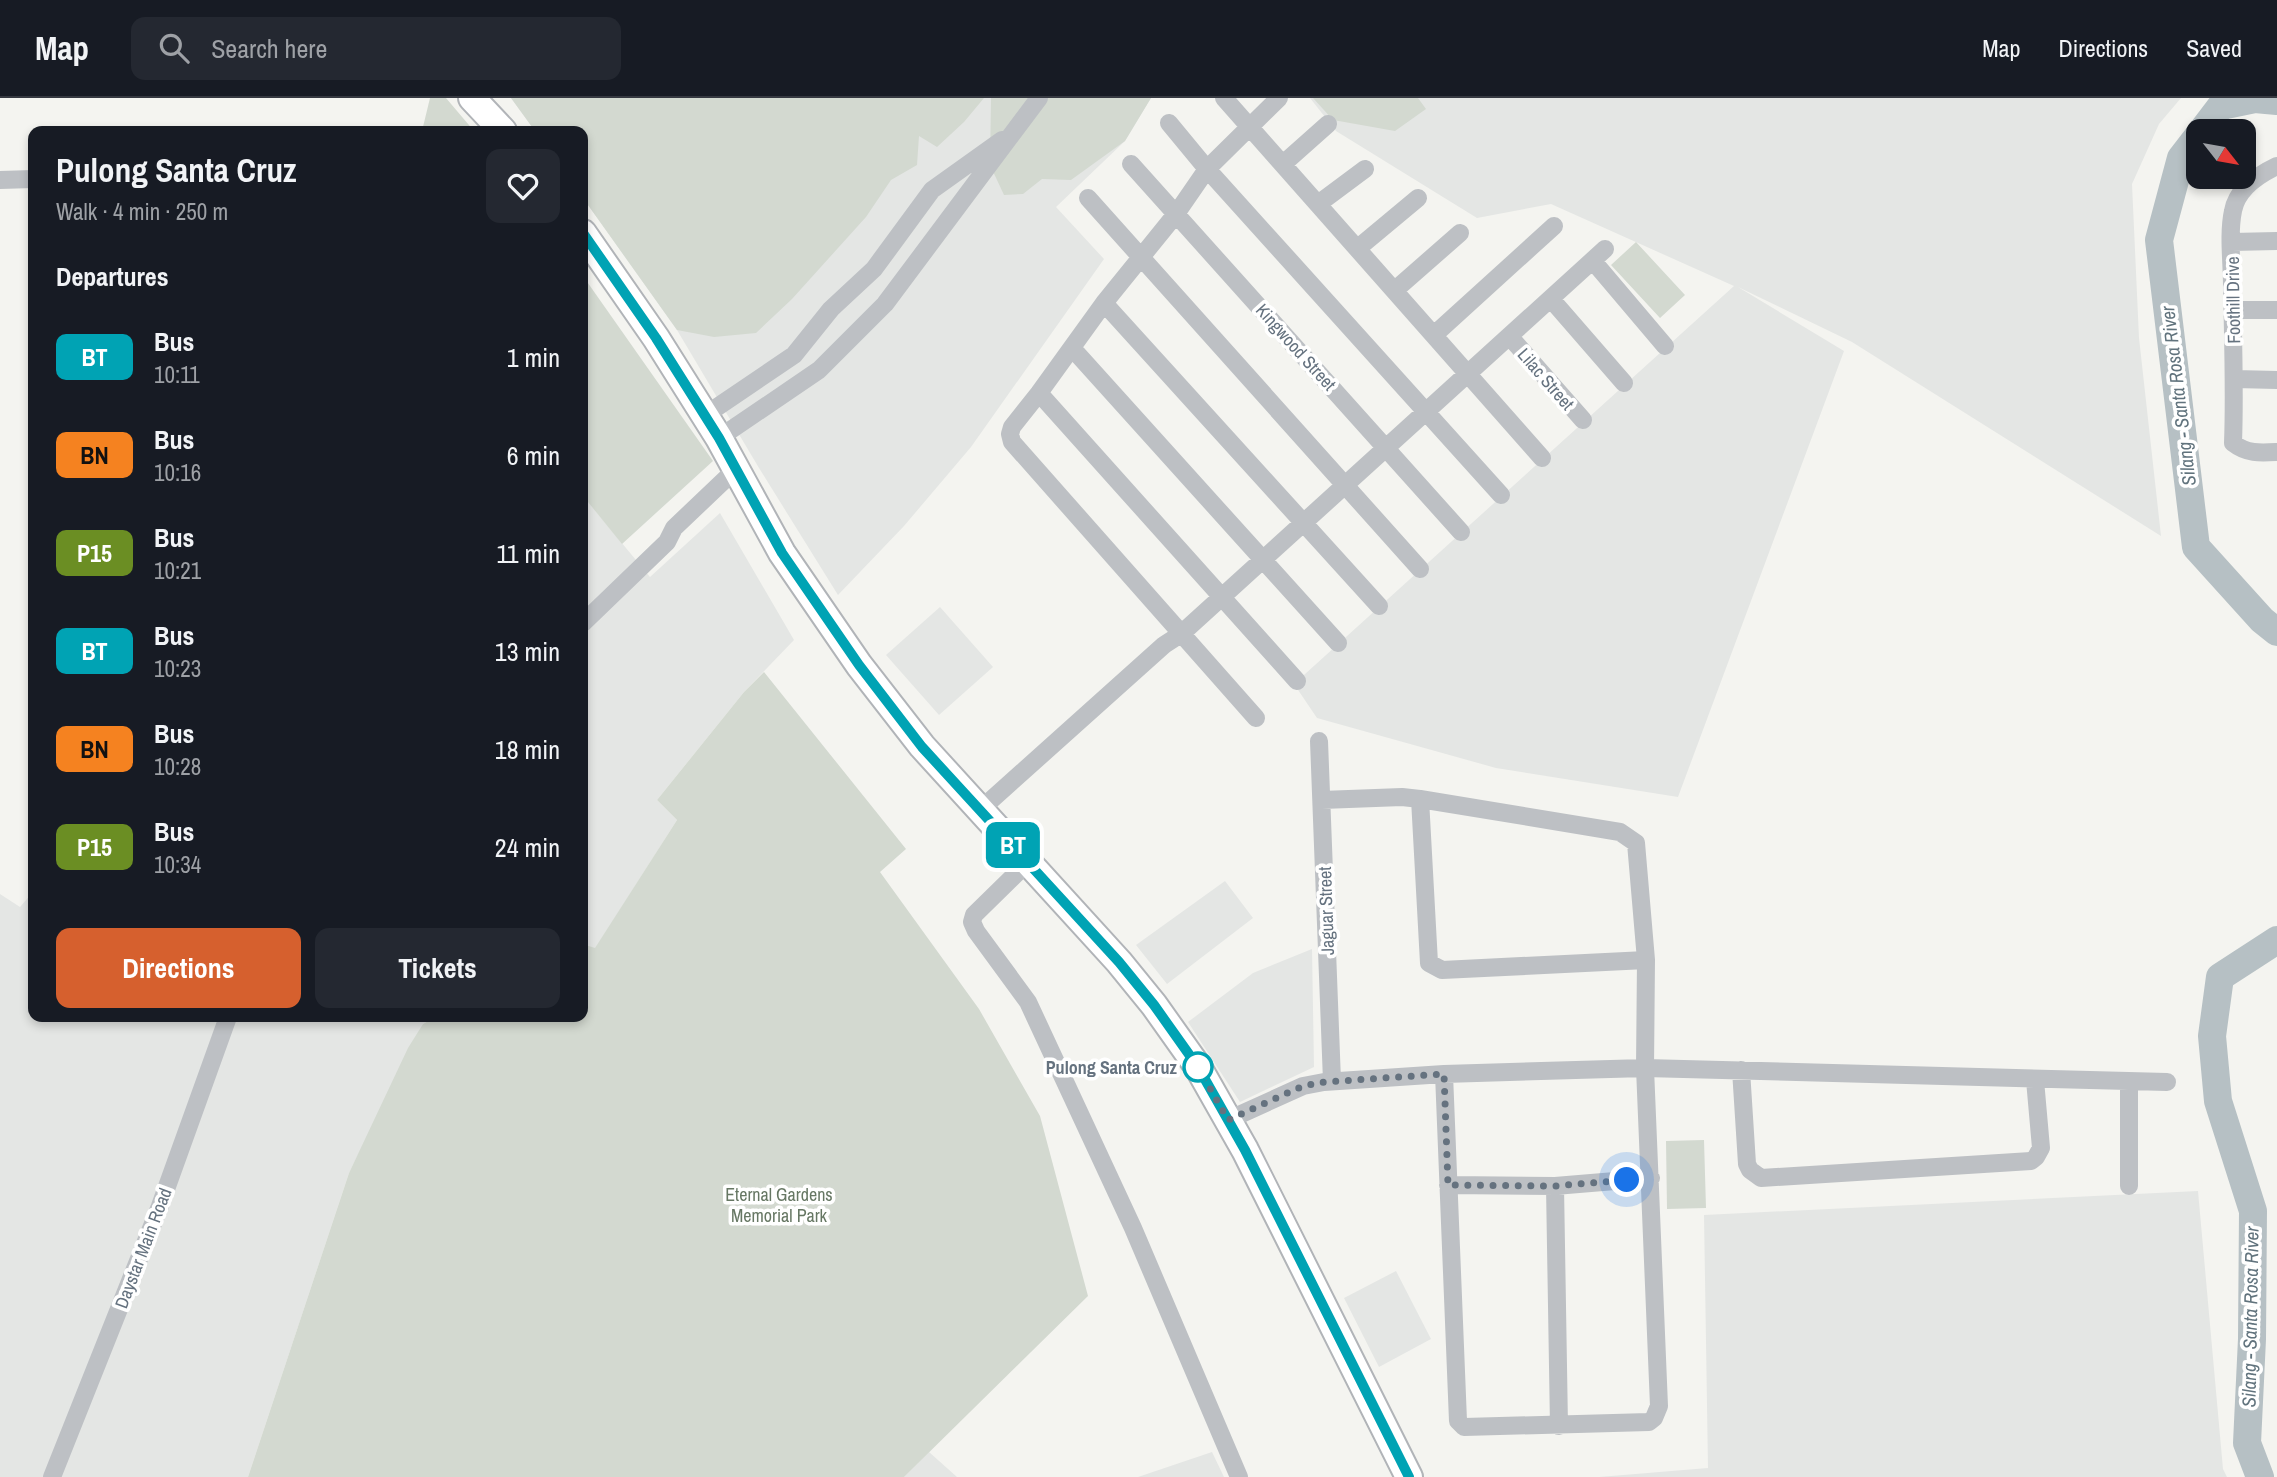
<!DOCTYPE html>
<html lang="en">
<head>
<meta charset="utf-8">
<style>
  :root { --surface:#171b24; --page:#242831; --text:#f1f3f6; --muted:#9ea1a6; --line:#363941; --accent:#d6602e }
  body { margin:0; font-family:"Archivo Narrow",sans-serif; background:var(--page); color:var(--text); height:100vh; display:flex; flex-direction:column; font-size:26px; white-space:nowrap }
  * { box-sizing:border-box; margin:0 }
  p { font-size:23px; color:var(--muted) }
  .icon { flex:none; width:38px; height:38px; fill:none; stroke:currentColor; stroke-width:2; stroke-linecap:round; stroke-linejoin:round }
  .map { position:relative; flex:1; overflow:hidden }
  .drawer { position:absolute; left:28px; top:28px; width:560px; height:896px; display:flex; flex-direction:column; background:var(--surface); border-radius:14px; box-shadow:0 4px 10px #0003 }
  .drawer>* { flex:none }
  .badge { padding:0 14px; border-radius:10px; font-size:24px; line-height:46px }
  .needle { width:46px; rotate:121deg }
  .tools { position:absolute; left:2186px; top:21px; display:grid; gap:14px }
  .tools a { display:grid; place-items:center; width:70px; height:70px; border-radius:14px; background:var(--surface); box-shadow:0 4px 10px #0003; font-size:35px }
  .you { position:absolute; width:35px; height:35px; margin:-18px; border:5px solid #fff; border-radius:50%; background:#1a73e8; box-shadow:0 0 0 10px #1a73e833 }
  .map>.badge { position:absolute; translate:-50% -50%; box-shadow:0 0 0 4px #fff }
  h2 { padding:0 28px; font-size:26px; line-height:63px }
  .round { display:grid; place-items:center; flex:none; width:74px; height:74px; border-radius:14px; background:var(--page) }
  .summary { display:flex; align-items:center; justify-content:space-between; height:119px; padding:0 28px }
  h1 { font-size:33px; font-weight:700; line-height:52px }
  .action { display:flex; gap:14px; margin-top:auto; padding:14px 28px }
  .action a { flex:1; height:80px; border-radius:14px; background:var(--accent); color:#fff; font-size:28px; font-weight:700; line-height:80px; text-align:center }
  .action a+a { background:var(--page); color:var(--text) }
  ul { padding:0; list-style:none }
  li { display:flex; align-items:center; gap:21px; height:98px; padding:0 28px }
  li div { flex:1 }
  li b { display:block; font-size:26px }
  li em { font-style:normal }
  li .badge { min-width:77px; font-weight:700; text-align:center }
  header { display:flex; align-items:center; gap:42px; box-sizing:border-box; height:98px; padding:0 35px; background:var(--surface); border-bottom:2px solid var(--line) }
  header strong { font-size:33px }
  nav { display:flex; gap:38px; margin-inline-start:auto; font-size:24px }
  .search { width:490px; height:63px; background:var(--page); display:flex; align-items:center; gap:18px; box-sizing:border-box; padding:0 24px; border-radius:14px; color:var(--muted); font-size:26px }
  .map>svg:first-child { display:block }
  .built { fill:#e4e6e4 }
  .green { fill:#d3d9d0 }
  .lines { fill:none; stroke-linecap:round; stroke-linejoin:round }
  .river { stroke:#b6c0c4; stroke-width:28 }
  .primary-casing { stroke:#b1b4b8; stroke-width:30 }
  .street { stroke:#bdc0c4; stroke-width:18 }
  .primary { stroke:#fff; stroke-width:26 }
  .line-casing { stroke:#fff; stroke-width:16 }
  .line { stroke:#00a3b4; stroke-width:10 }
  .walk { stroke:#65727f; stroke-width:7; stroke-dasharray:0 12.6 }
  .stop-dot { fill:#fff; stroke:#00a3b4; stroke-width:3.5 }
  .labels { text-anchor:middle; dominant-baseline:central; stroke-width:7; stroke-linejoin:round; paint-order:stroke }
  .street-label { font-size:18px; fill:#65727f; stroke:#fff }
  .stop-label { font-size:18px; font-weight:bold; fill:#65727f; stroke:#fff; text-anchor:end }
  .park-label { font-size:18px; fill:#667763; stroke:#fff }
  .water-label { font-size:19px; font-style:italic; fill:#61737d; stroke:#fff }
</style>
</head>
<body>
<header>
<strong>Map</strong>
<div class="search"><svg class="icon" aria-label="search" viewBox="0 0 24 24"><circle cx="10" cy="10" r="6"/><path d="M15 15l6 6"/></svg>Search here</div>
<nav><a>Map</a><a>Directions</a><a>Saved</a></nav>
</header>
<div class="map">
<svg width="2277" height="1379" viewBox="0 0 2277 1379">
  <rect width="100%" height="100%" fill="#f4f4f0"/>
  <!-- built -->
  <path class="built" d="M 511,0 L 1151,0 L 1125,43 L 1056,109 L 1104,161 L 971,349 L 904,428 L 838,497 L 759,370 L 677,232 L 583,100 L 583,33 L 535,33 Z
    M 1310,0 L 2181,0 L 2159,26 L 2132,86 L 2139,240 L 2161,438 L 1852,244 L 1738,189 L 1844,253 L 1678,699 L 1496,670 L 1317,620 L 1294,586 L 1734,188 L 1551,106 L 1477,120 L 1336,33 Z
    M 583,398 L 650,479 L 720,415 L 794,542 L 744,594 L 657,702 L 677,722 L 595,851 L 583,845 Z
    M 940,509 L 993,569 L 939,617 L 886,557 Z
    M 1225,783 L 1253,820 L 1167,886 L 1136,847 Z
    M 33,794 L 33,919 L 435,919 L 423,926 L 349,1075 L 248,1379 L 0,1379 L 0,796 L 20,809 Z
    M 1312,851 L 1314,969 L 1240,1004 L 1188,924 L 1253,875 Z
    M 2198,1093 L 2223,1371 L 2227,1379 L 1599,1379 L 1708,1370 L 1704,1117 Z
    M 1396,1173 L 1431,1241 L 1379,1269 L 1344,1200 Z
    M 929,1354 L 957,1379 L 904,1379 Z
    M 1212,1354 L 1224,1379 L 1138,1379 Z"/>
  <!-- green -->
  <path class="green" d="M 430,0 L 446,0 L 474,33 L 422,33 Z
    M 511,0 L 984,0 L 964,24 L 937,49 L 919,38 L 917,67 L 891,82 L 866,119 L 792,201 L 756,235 L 714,239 L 677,232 L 583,100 L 583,33 L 535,33 Z
    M 991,0 L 1151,0 L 1125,43 L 1071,82 L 1042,81 L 1023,96 L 1004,97 L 990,67 Z
    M 1313,0 L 1418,0 L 1426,11 L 1395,33 L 1333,22 Z
    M 1636,144 L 1685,197 L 1660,220 L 1611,167 Z
    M 583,178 L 713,363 L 622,446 L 583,398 Z
    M 764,574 L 906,751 L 880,774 L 979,911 L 1040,1018 L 1088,1198 L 904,1379 L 248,1379 L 349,1075 L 408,950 L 423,926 L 435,919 L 583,919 L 583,846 L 595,850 L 677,722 L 657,702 L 744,594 Z
    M 1704,1042 L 1706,1110 L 1667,1111 L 1666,1043 Z"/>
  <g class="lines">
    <!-- river -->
    <path class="river" d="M 2202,33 L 2221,8 L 2255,1 L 2277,3
      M 2198,38 L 2181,60 L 2159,142 L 2196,449 L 2262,522 L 2277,534
      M 2260,1379 L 2247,1345 L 2252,1241 L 2253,1113 L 2218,1003 L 2212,938 L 2220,879 L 2277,842"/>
    <defs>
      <path id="primary" d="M 472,0 L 503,33
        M 583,135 L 656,240 L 719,340 L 782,455 L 859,567 L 922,648 L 1119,864 L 1154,907 L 1198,969 L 1245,1052 L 1409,1379"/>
    </defs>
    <!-- primary casing -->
    <use href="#primary" class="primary-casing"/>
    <!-- street -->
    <path class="street" d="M 1224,0 L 1542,360
      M 1169,25 L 1207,71 L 1501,397
      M 1131,66 L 1461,434
      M 1283,66 L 1328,26
      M 2277,68 C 2258,77 2237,91 2233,113 C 2228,136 2232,164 2232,188 C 2233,241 2235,293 2233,345 C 2247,356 2260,355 2277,354
      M 0,82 L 33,81
      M 1088,100 L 1420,471
      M 1318,106 L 1365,71
      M 2232,144 L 2277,143
      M 1358,150 L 1418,100
      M 1593,163 L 1665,248
      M 1395,192 L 1460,135
      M 1551,201 L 1624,285
      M 1104,205 L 1379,508
      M 2233,212 L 2277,212
      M 1434,237 L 1554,128
      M 1510,239 L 1583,322
      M 1072,250 L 1338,545
      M 2235,281 L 2277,282
      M 1039,295 L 1297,583
      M 704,318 L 794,257 L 831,211 L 874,171 L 932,92 L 1002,42
      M 719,340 L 819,272 L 885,206 L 1039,0
      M 583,525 L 667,444 L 674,430 L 736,371
      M 1256,620 L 1012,344 L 1010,336 L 1012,329 L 1039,295 L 1104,205 L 1176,116 L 1207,71 L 1279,0
      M 1319,643 L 1332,983
      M 1420,701 L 1429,865 L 1442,872 L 1646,862
      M 1322,702 L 1402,699 L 1420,701 L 1620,734 L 1636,745 L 1646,862 L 1645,970 L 1659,1308 L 1654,1320 L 1649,1324 L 1464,1329 L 1458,1323 L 1444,976
      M 980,712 L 1164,547 L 1181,536 L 1605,151
      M 1028,764 L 974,817 L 972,824 L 976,833 L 1028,904 L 1133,1130 L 1239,1379
      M 1741,972 L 1747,1066 L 1750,1072 L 1761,1080 L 2031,1063 L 2036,1059 L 2041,1050 L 2035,982
      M 2129,984 L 2129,1088
      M 1228,1022 L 1303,988 L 1324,984 L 1444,976 L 1645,970 L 2167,984
      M 1448,1087 L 1555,1088 L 1651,1080
      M 1555,1088 L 1559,1328
      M 52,1379 L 160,1108 L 228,919"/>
    <!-- primary -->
    <use href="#primary" class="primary"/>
  </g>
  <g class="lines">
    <defs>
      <path id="line" d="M 583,135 L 656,240 L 719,340 L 782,455 L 859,567 L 922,649 L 1119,864 L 1154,907 L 1198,969 L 1245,1052 L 1409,1379"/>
    </defs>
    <!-- line casing -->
    <use href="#line" class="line-casing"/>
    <!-- line -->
    <use href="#line" class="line"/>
    <!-- walk -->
    <path class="walk" d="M 1198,969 L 1228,1022 L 1303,988 L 1324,984 L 1444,976 L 1448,1087 L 1555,1088 L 1627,1082"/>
  </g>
  <!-- markers -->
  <circle class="stop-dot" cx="1198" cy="969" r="14"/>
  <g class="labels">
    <!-- street labels -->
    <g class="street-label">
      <text transform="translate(2233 202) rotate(-91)">Foothill Drive</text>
      <text transform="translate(1296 249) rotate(48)">Kingwood Street</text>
      <text transform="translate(1546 281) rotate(49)">Lilac Street</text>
      <text transform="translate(1326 813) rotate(-92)">Jaguar Street</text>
      <text transform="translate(143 1150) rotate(-69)">Daystar Main Road</text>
    </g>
    <!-- stop labels -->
    <g class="stop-label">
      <text x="1177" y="969">Pulong Santa Cruz</text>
    </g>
    <!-- park labels -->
    <g class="park-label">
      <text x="779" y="1096">Eternal Gardens<tspan x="779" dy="21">Memorial Park</tspan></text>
    </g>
    <!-- water labels -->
    <g class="water-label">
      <text transform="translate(2178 298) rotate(-97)">Silang - Santa Rosa River</text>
      <text transform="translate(2250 1219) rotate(-89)">Silang - Santa Rosa River</text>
    </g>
  </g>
</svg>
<div class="tools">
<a><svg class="needle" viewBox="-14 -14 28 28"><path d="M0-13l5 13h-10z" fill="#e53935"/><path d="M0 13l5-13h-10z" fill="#9ea1a6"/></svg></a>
</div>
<div class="you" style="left:1627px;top:1082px"></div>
<b class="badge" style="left:1013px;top:747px;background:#00a3b4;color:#fff">BT</b>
<section class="drawer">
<div class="summary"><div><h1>Pulong Santa Cruz</h1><p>Walk · 4 min · 250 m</p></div><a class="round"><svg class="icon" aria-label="heart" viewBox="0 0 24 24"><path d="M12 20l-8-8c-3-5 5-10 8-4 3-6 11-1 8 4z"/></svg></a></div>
<h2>Departures</h2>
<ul>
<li><span class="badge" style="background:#00a3b4;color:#fff">BT</span><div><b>Bus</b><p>10:11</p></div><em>1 min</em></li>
<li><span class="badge" style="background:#f58220;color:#111">BN</span><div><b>Bus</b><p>10:16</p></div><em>6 min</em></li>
<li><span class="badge" style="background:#6b8e23;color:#fff">P15</span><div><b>Bus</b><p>10:21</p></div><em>11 min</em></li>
<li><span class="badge" style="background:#00a3b4;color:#fff">BT</span><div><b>Bus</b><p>10:23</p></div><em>13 min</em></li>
<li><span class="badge" style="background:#f58220;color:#111">BN</span><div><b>Bus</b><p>10:28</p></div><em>18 min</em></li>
<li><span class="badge" style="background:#6b8e23;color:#fff">P15</span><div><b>Bus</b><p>10:34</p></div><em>24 min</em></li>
</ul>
<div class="action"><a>Directions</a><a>Tickets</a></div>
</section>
</div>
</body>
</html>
